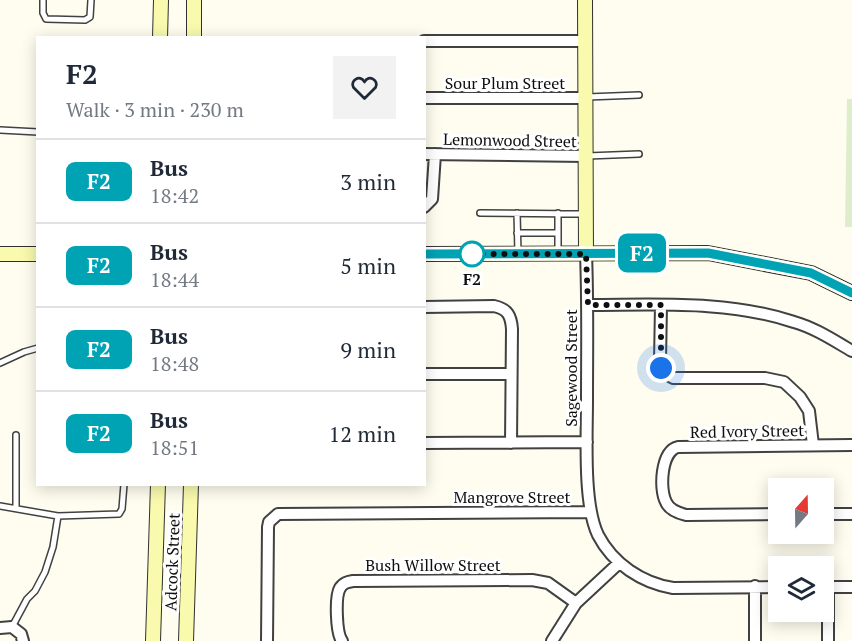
<!DOCTYPE html>
<html lang="en">
<head>
<meta charset="utf-8">
<style>
  :root { --surface:#fff; --page:#f2f2f3; --text:#1f2937; --muted:#747a83; --line:#e0e1e3 }
  body { margin:0; font-family:"PT Serif",serif; background:var(--page); color:var(--text); height:100vh; display:flex; flex-direction:column; font-size:22px; white-space:nowrap }
  * { box-sizing:border-box; margin:0 }
  p { font-size:20px; color:var(--muted) }
  .icon { flex:none; width:33px; height:33px; fill:none; stroke:currentColor; stroke-width:2; stroke-linecap:round; stroke-linejoin:round }
  .map { position:relative; flex:1; overflow:hidden }
  .details { position:absolute; left:36px; top:36px; width:390px; height:450px; display:flex; flex-direction:column; background:var(--surface); border-radius:0px; box-shadow:0 3px 15px #0003 }
  .details>* { flex:none }
  .badge { padding:0 12px; border-radius:9px; font-size:21px; line-height:39px }
  .needle { width:39px; rotate:20deg }
  .tools { position:absolute; left:768px; top:478px; display:grid; gap:12px }
  .tools a { display:grid; place-items:center; width:66px; height:66px; border-radius:0px; background:var(--surface); box-shadow:0 3px 15px #0003; font-size:30px }
  .you { position:absolute; width:30px; height:30px; margin:-15px; border:4px solid #fff; border-radius:50%; background:#1a73e8; box-shadow:0 0 0 9px #1a73e833 }
  .map>.badge { position:absolute; translate:-50% -50%; box-shadow:0 0 0 3px #fff }
  .round { display:grid; place-items:center; flex:none; width:63px; height:63px; border-radius:0px; background:var(--page) }
  .summary { display:flex; align-items:center; justify-content:space-between; height:102px; padding:0 30px }
  h1 { font-size:28px; font-weight:700; line-height:45px }
  ul { padding:0; list-style:none }
  li { display:flex; align-items:center; gap:18px; height:84px; padding:0 30px; border-top:2px solid var(--line) }
  li div { flex:1 }
  li b { display:block; font-size:22px }
  li em { font-style:normal }
  li .badge { min-width:66px; font-weight:700; text-align:center }
  .map>svg:first-child { display:block }
  .pitch { fill:#deeecc }
  .lines { fill:none; stroke-linecap:round; stroke-linejoin:round }
  .lane-casing { stroke:#414141; stroke-width:8 }
  .street-casing { stroke:#414141; stroke-width:14 }
  .secondary-casing { stroke:#303030; stroke-width:16 }
  .lane { stroke:#fff; stroke-width:5 }
  .street { stroke:#fff; stroke-width:10 }
  .secondary { stroke:#f9faae; stroke-width:14 }
  .line-casing { stroke:#fff; stroke-width:14 }
  .line { stroke:#00a3b4; stroke-width:9 }
  .walk { stroke:#0e0e0e; stroke-width:6; stroke-dasharray:0 10.8 }
  .stop-dot { fill:#fff; stroke:#00a3b4; stroke-width:3 }
  .labels { text-anchor:middle; dominant-baseline:central; stroke-width:6; stroke-linejoin:round; paint-order:stroke }
  .street-label { font-size:16px; fill:#0e0e0e; stroke:#fff }
  .stop-label { font-size:16px; font-weight:bold; fill:#0e0e0e; stroke:#fff }
</style>
</head>
<body>
<div class="map">
<svg width="852" height="641" viewBox="0 0 852 641">
  <rect width="100%" height="100%" fill="#fefdef"/>
  <!-- pitch -->
  <path class="pitch" d="M 847,99 L 852,99 L 852,227 L 845,227 Z"/>
  <g class="lines">
    <defs>
      <path id="lane" d="M 43,0 L 43,13 L 46,19 L 85,20 L 90,17 L 91,0
        M 587,97 L 639,95
        M 0,130 L 38,132
        M 587,156 L 639,154
        M 480,213 L 584,214
        M 517,213 L 518,253
        M 517,233 L 558,233
        M 558,254 L 558,213
        M 0,363 L 24,352 L 38,348
        M 0,506 L 58,516 L 119,514 L 122,509 L 124,484
        M 16,507 L 16,435
        M 12,627 L 27,599 L 35,591 L 45,572 L 53,547 L 58,516"/>
      <path id="street" d="M 424,41 L 585,41
        M 424,98 L 585,98
        M 424,154 L 585,156
        M 424,207 L 432,199 L 435,154
        M 586,254 C 588,302 587,351 587,400 C 587,436 583,504 598,535 C 613,564 642,583 673,588 L 778,587
        M 588,305 C 657,305 728,300 794,322 C 815,328 833,340 852,351
        M 661,305 L 660,361 L 664,373 L 673,378 L 765,378 L 784,382 L 800,397 L 809,411 L 813,445
        M 424,307 L 494,306 C 508,309 511,316 512,329 L 511,443
        M 424,374 L 511,374
        M 424,443 L 587,442
        M 778,514 L 686,515 C 678,513 669,510 666,502 C 659,489 661,451 678,447 L 852,445
        M 824,514 L 852,514
        M 755,586 L 755,641
        M 824,587 L 852,587
        M 0,628 L 12,627 L 21,634 L 23,641
        M 267,641 L 268,527 L 269,522 L 278,514 L 590,512
        M 342,641 C 336,633 335,596 340,588 C 343,583 347,582 353,581 L 532,580 L 548,583 L 576,603
        M 552,641 L 576,603 L 619,563
        M 828,641 L 828,587"/>
      <path id="secondary" d="M 585,0 L 586,254
        M 160,38 L 161,0
        M 194,38 L 194,0
        M 0,254 L 38,254
        M 424,254 L 708,253 L 811,273 L 852,293
        M 153,641 L 158,484
        M 186,641 L 191,484"/>
    </defs>
    <!-- lane casing -->
    <use href="#lane" class="lane-casing"/>
    <!-- street casing -->
    <use href="#street" class="street-casing"/>
    <!-- secondary casing -->
    <use href="#secondary" class="secondary-casing"/>
    <!-- lane -->
    <use href="#lane" class="lane"/>
    <!-- street -->
    <use href="#street" class="street"/>
    <!-- secondary -->
    <use href="#secondary" class="secondary"/>
  </g>
  <g class="lines">
    <defs>
      <path id="line" d="M 424,254 L 708,253 L 811,273 L 852,293"/>
    </defs>
    <!-- line casing -->
    <use href="#line" class="line-casing"/>
    <!-- line -->
    <use href="#line" class="line"/>
    <!-- walk -->
    <path class="walk" d="M 472,254 L 586,254 L 588,305 L 661,305 L 661,368"/>
  </g>
  <!-- markers -->
  <circle class="stop-dot" cx="472" cy="254" r="12"/>
  <g class="labels">
    <!-- street labels -->
    <g class="street-label">
      <text x="505" y="83">Sour Plum Street</text>
      <text transform="translate(510 140) rotate(1)">Lemonwood Street</text>
      <text transform="translate(571 368) rotate(-90)">Sagewood Street</text>
      <text transform="translate(747 431) rotate(-1)">Red Ivory Street</text>
      <text x="512" y="497">Mangrove Street</text>
      <text transform="translate(172 562) rotate(-88)">Adcock Street</text>
      <text x="433" y="565">Bush Willow Street</text>
    </g>
    <!-- stop labels -->
    <g class="stop-label">
      <text x="472" y="279">F2</text>
    </g>
  </g>
</svg>
<div class="tools">
<a><svg class="needle" viewBox="-14 -14 28 28"><path d="M0-13l5 13h-10z" fill="#e53935"/><path d="M0 13l5-13h-10z" fill="#747a83"/></svg></a>
<a><svg class="icon" aria-label="layers" viewBox="0 0 24 24"><path d="M12 4l9 5-9 5-9-5zM3 14l9 5 9-5"/></svg></a>
</div>
<div class="you" style="left:661px;top:368px"></div>
<b class="badge" style="left:642px;top:253px;background:#00a3b4;color:#fff">F2</b>
<section class="details">
<div class="summary"><div><h1>F2</h1><p>Walk · 3 min · 230 m</p></div><a class="round"><svg class="icon" aria-label="heart" viewBox="0 0 24 24"><path d="M12 20l-8-8c-3-5 5-10 8-4 3-6 11-1 8 4z"/></svg></a></div>
<ul>
<li><span class="badge" style="background:#00a3b4;color:#fff">F2</span><div><b>Bus</b><p>18:42</p></div><em>3 min</em></li>
<li><span class="badge" style="background:#00a3b4;color:#fff">F2</span><div><b>Bus</b><p>18:44</p></div><em>5 min</em></li>
<li><span class="badge" style="background:#00a3b4;color:#fff">F2</span><div><b>Bus</b><p>18:48</p></div><em>9 min</em></li>
<li><span class="badge" style="background:#00a3b4;color:#fff">F2</span><div><b>Bus</b><p>18:51</p></div><em>12 min</em></li>
</ul>
</section>
</div>
</body>
</html>
